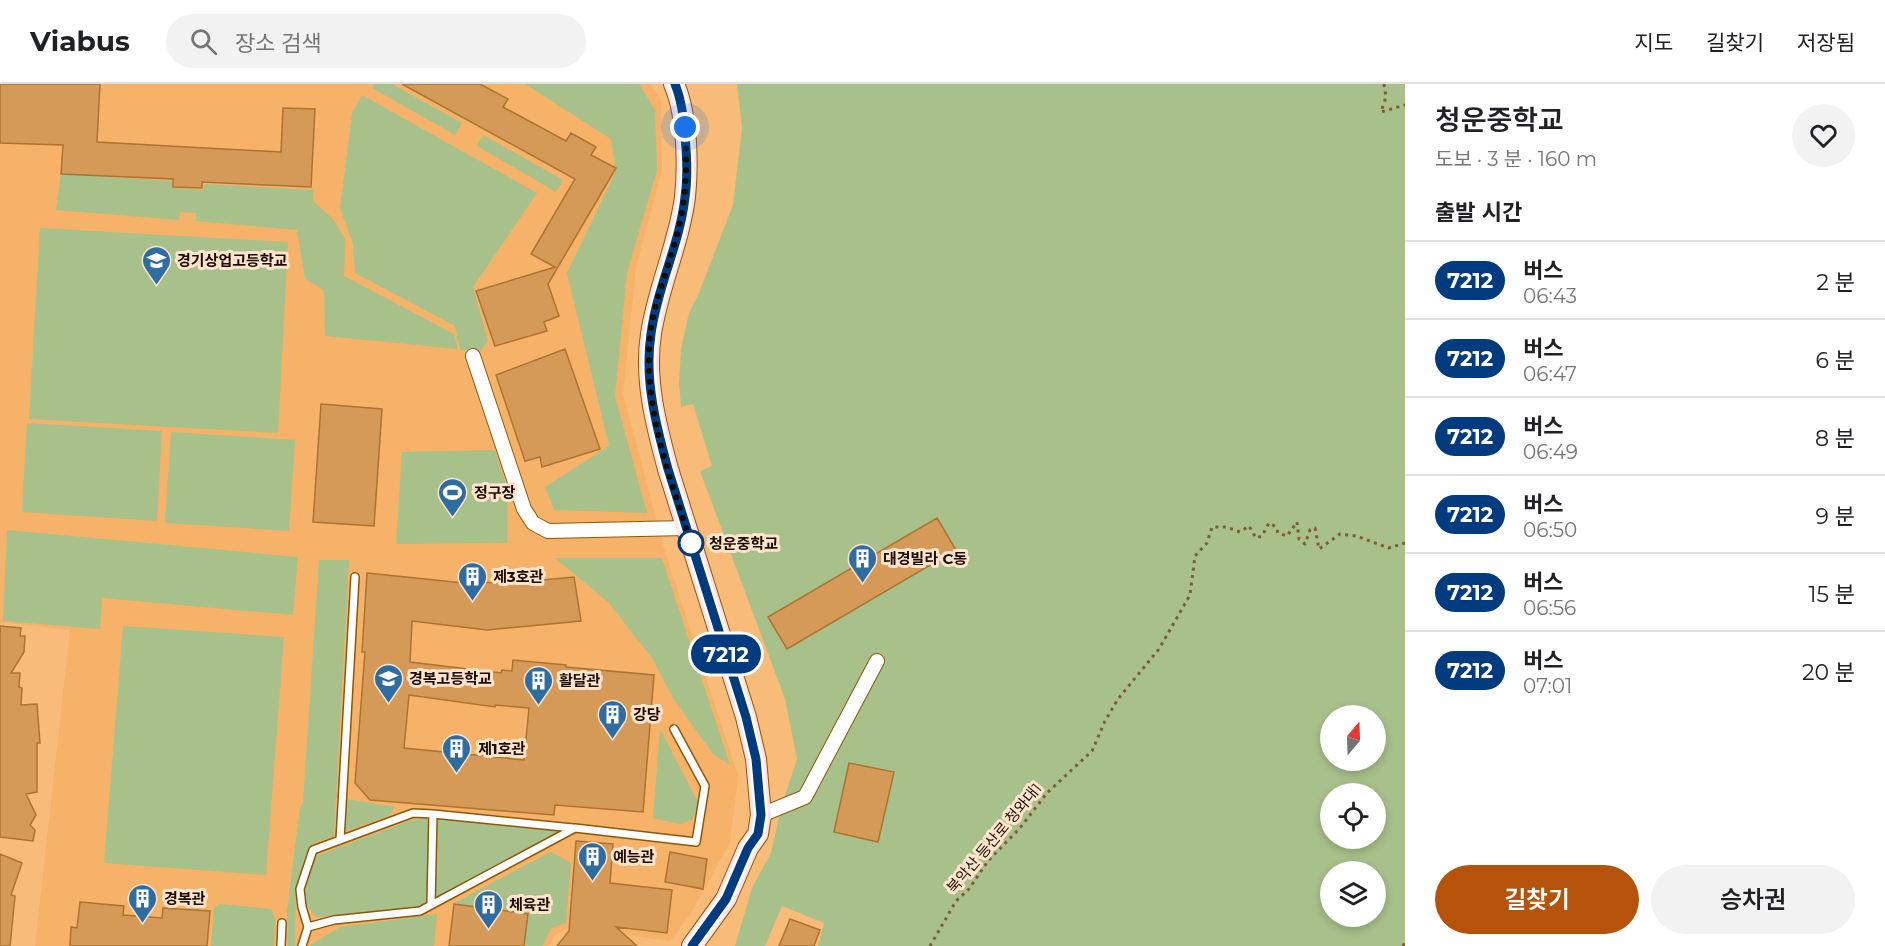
<!DOCTYPE html>
<html lang="ko">
<head>
<meta charset="utf-8">
<style>
  :root { --surface:#fff; --page:#f2f2f2; --text:#202124; --muted:#757577; --line:#e0e0e0; --accent:#b45309 }
  body { margin:0; font-family:Montserrat,"Noto Sans KR",sans-serif; background:var(--page); color:var(--text); height:100vh; display:flex; flex-direction:column; font-size:22px; white-space:nowrap }
  * { box-sizing:border-box; margin:0 }
  p { font-size:20px; color:var(--muted) }
  .icon { flex:none; width:33px; height:33px; fill:none; stroke:currentColor; stroke-width:2; stroke-linecap:round; stroke-linejoin:round }
  .map { position:relative; flex:1; overflow:hidden }
  .drawer { display:flex; flex-direction:column; background:var(--surface); width:480px }
  .drawer>* { flex:none }
  .badge { padding:0 12px; border-radius:20px; font-size:21px; line-height:39px }
  .needle { width:39px; rotate:19deg }
  .controls { position:absolute; left:1320px; top:621px; display:grid; gap:12px }
  .controls a { display:grid; place-items:center; width:66px; height:66px; border-radius:50%; background:var(--surface); box-shadow:0 3px 9px #0003; font-size:30px }
  .you { position:absolute; width:30px; height:30px; margin:-15px; border:4px solid #fff; border-radius:50%; background:#1a73e8; box-shadow:0 0 0 9px #1a73e833 }
  .map>.badge { position:absolute; translate:-50% -50%; box-shadow:0 0 0 3px #fff }
  h2 { padding:0 30px; font-size:22px; line-height:54px }
  .round { display:grid; place-items:center; flex:none; width:63px; height:63px; border-radius:32px; background:var(--page) }
  .summary { display:flex; align-items:center; justify-content:space-between; height:102px; padding:0 30px }
  h1 { font-size:28px; font-weight:600; line-height:45px }
  .action { display:flex; gap:12px; margin-top:auto; padding:12px 30px }
  .action a { flex:1; height:69px; border-radius:36px; background:var(--accent); color:#fff; font-size:24px; font-weight:600; line-height:69px; text-align:center }
  .action a+a { background:var(--page); color:var(--text) }
  ul { padding:0; list-style:none }
  li { display:flex; align-items:center; gap:18px; height:78px; padding:0 30px; border-top:2px solid var(--line) }
  li div { flex:1 }
  li b { display:block; font-size:22px }
  li em { font-style:normal }
  li .badge { min-width:66px; font-weight:700; text-align:center }
  header { display:flex; align-items:center; gap:36px; box-sizing:border-box; height:84px; padding:0 30px; background:var(--surface); border-bottom:2px solid var(--line) }
  header strong { font-size:28px }
  nav { display:flex; gap:33px; margin-inline-start:auto; font-size:21px }
  .search { width:420px; height:54px; background:var(--page); display:flex; align-items:center; gap:15px; box-sizing:border-box; padding:0 21px; border-radius:33px; color:var(--muted); font-size:22px }
  main { display:flex; flex:1; min-height:0 }
  .map>svg:first-child { display:block }
  .built { fill:#f5b268 }
  .green { fill:#a8c08a; fill-rule:evenodd }
  .building { fill:#d59a57; stroke:#ad742f; stroke-width:1.5; fill-rule:evenodd }
  .lines { fill:none; stroke-linecap:round; stroke-linejoin:round }
  .lane-casing { stroke:#8e5706; stroke-width:10 }
  .street-casing { stroke:#8e5706; stroke-width:16 }
  .secondary-casing { stroke:#8e5706; stroke-width:22 }
  .path { stroke:#815b37; stroke-width:3; stroke-dasharray:3 4.5; stroke-linecap:butt }
  .lane { stroke:#fff; stroke-width:7 }
  .street { stroke:#fff; stroke-width:14 }
  .secondary { stroke:#fde6ea; stroke-width:20 }
  .line-casing { stroke:#fff; stroke-width:14 }
  .line { stroke:#003b80; stroke-width:9 }
  .walk { stroke:#1b0a00; stroke-width:6; stroke-dasharray:0 10.8 }
  .stop-dot { fill:#fff; stroke:#003b80; stroke-width:3 }
  .labels { text-anchor:middle; dominant-baseline:central; stroke-width:6; stroke-linejoin:round; paint-order:stroke }
  .poi-label { font-size:15px; font-weight:bold; fill:#1b0a00; stroke:#fde4cb; text-anchor:start }
  .stop-label { font-size:15px; font-weight:bold; fill:#1b0a00; stroke:#fde4cb; text-anchor:start }
  .street-label { font-size:15px; fill:#1b0a00; stroke:#fde4cb }
</style>
</head>
<body>
<header>
<strong>Viabus</strong>
<div class="search"><svg class="icon" aria-label="search" viewBox="0 0 24 24"><circle cx="10" cy="10" r="6"/><path d="M15 15l6 6"/></svg>장소 검색</div>
<nav><a>지도</a><a>길찾기</a><a>저장됨</a></nav>
</header>
<main>
<div class="map">
<svg width="1405" height="862" viewBox="0 0 1405 862">
  <rect width="100%" height="100%" fill="#f8bb78"/>
  <!-- built -->
  <path class="built" d="M 0,0 L 651,0 L 661,17 L 662,85 L 636,183 L 623,310 L 665,468 L 738,692 L 730,758 L 690,831 L 670,857 L 570,843 L 555,851 L 549,862 L 35,862 L 70,546 L 0,538 Z"/>
  <!-- green -->
  <path class="green" d="M 374,0 L 392,0 L 462,39 L 455,51 L 372,4 Z
    M 525,0 L 639,0 L 655,26 L 657,86 L 627,189 L 615,312 L 647,429 L 554,426 L 545,403 L 609,362 L 567,189 L 616,87 L 611,55 Z
    M 737,0 L 1405,0 L 1405,862 L 818,862 L 824,839 L 782,822 L 765,862 L 735,862 L 752,804 L 771,769 L 781,724 L 797,675 L 785,615 L 700,387 L 712,382 L 693,320 L 681,323 L 679,299 L 681,265 L 689,229 L 699,209 L 733,121 L 742,44 ZM 1330,632 L 1376,632 L 1376,676 L 1330,676 ZM 1330,710 L 1376,710 L 1376,754 L 1330,754 ZM 1330,788 L 1376,788 L 1376,832 L 1330,832 Z
    M 362,11 L 537,109 L 473,203 L 488,257 L 481,267 L 460,266 L 455,242 L 355,189 L 353,160 L 340,124 L 352,30 Z
    M 483,51 L 563,96 L 556,108 L 477,62 Z
    M 61,90 L 172,97 L 172,104 L 203,106 L 205,100 L 313,106 L 314,118 L 333,135 L 345,154 L 344,192 L 454,250 L 458,265 L 325,252 L 324,206 L 305,195 L 297,146 L 196,137 L 196,129 L 180,128 L 179,136 L 56,126 Z
    M 40,144 L 288,158 L 278,349 L 29,335 Z
    M 27,339 L 162,347 L 157,437 L 22,428 Z
    M 171,348 L 295,356 L 289,447 L 165,439 Z
    M 495,366 L 508,407 L 507,459 L 396,460 L 402,368 Z
    M 7,446 L 298,473 L 293,531 L 102,514 L 100,545 L 3,537 Z
    M 555,474 L 662,474 L 730,681 L 713,670 L 673,614 L 652,574 L 608,518 Z
    M 319,476 L 349,476 L 334,752 L 312,760 L 296,805 L 295,862 L 288,862 L 287,827 L 300,724 L 303,719 Z
    M 123,542 L 284,553 L 266,791 L 104,779 Z
    M 660,645 L 699,720 L 692,736 L 679,740 L 653,734 Z
    M 346,715 L 395,723 L 389,732 L 343,748 Z
    M 429,734 L 428,819 L 420,823 L 316,833 L 301,815 L 316,772 L 411,736 Z
    M 437,734 L 564,746 L 434,815 Z
    M 551,768 L 571,779 L 566,839 L 551,844 L 543,862 L 525,862 L 528,830 L 452,820 Z
    M 219,820 L 271,825 L 275,834 L 274,862 L 211,862 L 214,824 Z
    M 437,830 L 434,862 L 309,862 L 340,843 Z"/>
  <!-- building -->
  <path class="building" d="M 0,0 L 100,0 L 97,58 L 281,68 L 283,24 L 315,25 L 311,103 L 202,98 L 202,104 L 173,103 L 173,95 L 61,90 L 63,61 L 0,59 Z
    M 402,0 L 480,0 L 508,15 L 503,23 L 566,57 L 571,49 L 596,63 L 591,71 L 616,84 L 548,200 L 559,232 L 544,238 L 547,247 L 495,262 L 476,207 L 555,183 L 531,170 L 575,95 Z
    M 565,265 L 600,365 L 542,383 L 540,373 L 525,377 L 496,291 Z
    M 321,320 L 382,325 L 374,442 L 313,438 Z
    M 937,434 L 956,466 L 787,565 L 768,533 Z
    M 367,489 L 464,499 L 521,498 L 574,493 L 581,537 L 487,546 L 412,537 L 410,578 L 501,589 L 502,586 L 512,587 L 513,576 L 566,581 L 566,583 L 654,591 L 643,728 L 555,721 L 554,731 L 370,716 L 355,699 L 365,568 L 362,568 ZM 409,611 L 495,623 L 495,621 L 529,624 L 524,676 L 404,664 Z
    M 0,542 L 21,544 L 20,552 L 25,552 L 24,568 L 11,589 L 20,589 L 19,603 L 22,604 L 21,621 L 37,620 L 40,659 L 37,659 L 37,708 L 26,710 L 36,731 L 30,741 L 35,746 L 33,757 L 0,753 Z
    M 849,679 L 894,688 L 878,758 L 834,748 Z
    M 576,757 L 613,760 L 610,799 L 672,806 L 667,849 L 616,843 L 637,862 L 557,862 L 569,847 Z
    M 670,768 L 707,775 L 703,805 L 665,798 Z
    M 0,770 L 22,779 L 11,811 L 15,812 L 10,862 L 0,862 Z
    M 80,818 L 124,822 L 123,831 L 162,834 L 163,824 L 210,827 L 207,862 L 70,862 L 71,843 L 77,844 Z
    M 454,820 L 528,830 L 524,862 L 449,862 Z
    M 790,835 L 820,846 L 814,862 L 779,862 Z"/>
  <g class="lines">
    <defs>
      <path id="lane" d="M 433,730 L 573,744
        M 340,756 L 355,493
        M 308,843 L 334,836 L 420,827 L 575,744 L 696,758 L 705,702 L 674,645
        M 281,862 L 282,839
        M 302,862 L 308,843 L 302,823 L 300,805 L 313,766 L 413,729 L 433,730 L 431,821"/>
      <path id="street" d="M 473,272 L 524,425 L 533,439 L 548,447 L 686,444
        M 761,731 L 805,713 L 877,577"/>
      <path id="secondary" d="M 674,0 C 682,18 684,38 686,58 C 687,76 687,95 685,113 C 679,160 658,203 651,250 C 644,295 656,341 668,385 L 746,633 L 756,675 L 761,731 L 758,750 L 748,764 L 726,815 L 692,862"/>
    </defs>
    <!-- lane casing -->
    <use href="#lane" class="lane-casing"/>
    <!-- street casing -->
    <use href="#street" class="street-casing"/>
    <!-- secondary casing -->
    <use href="#secondary" class="secondary-casing"/>
    <!-- path -->
    <path class="path" d="M 1384,0 L 1386,13 L 1381,28 L 1405,21
      M 930,862 L 956,817 L 969,805 L 988,777 L 1020,744 L 1047,709 L 1092,667 L 1105,637 L 1118,615 L 1159,565 L 1190,511 L 1195,472 L 1207,459 L 1212,443 L 1226,443 L 1240,448 L 1249,442 L 1256,454 L 1262,452 L 1269,439 L 1276,443 L 1278,449 L 1287,452 L 1297,438 L 1299,455 L 1305,460 L 1310,446 L 1315,444 L 1319,465 L 1340,450 L 1356,452 L 1389,464 L 1405,459
      M 1403,862 L 1405,858"/>
    <!-- lane -->
    <use href="#lane" class="lane"/>
    <!-- street -->
    <use href="#street" class="street"/>
    <!-- secondary -->
    <use href="#secondary" class="secondary"/>
  </g>
  <g class="lines">
    <defs>
      <path id="line" d="M 675,0 C 682,17 684,35 685,53 C 687,73 688,93 685,113 C 680,160 657,203 651,250 C 644,295 656,341 668,385 L 746,633 L 756,675 L 761,731 L 758,750 L 748,764 L 726,815 L 692,862"/>
    </defs>
    <!-- line casing -->
    <use href="#line" class="line-casing"/>
    <!-- line -->
    <use href="#line" class="line"/>
    <!-- walk -->
    <path class="walk" d="M 685,43 C 687,77 687,109 679,142 C 671,179 654,215 650,252 C 643,325 671,396 693,465 L 691,459"/>
  </g>
  <!-- icons -->
  <defs>
    <symbol id="school-pin" viewBox="-11 -11 22 30"><path d="M0 17L-7.5 6A9.5 9.5 0 1 1 7.5 6Z" fill="#2d6da4" stroke="#fde4cb"/><path d="M0-5L7-2L0 1L-7-2ZM-4 1L0 2.5L4 1V4Q0 6-4 4Z" fill="#fff"/></symbol>
    <symbol id="stadium-pin" viewBox="-11 -11 22 30"><path d="M0 17L-7.5 6A9.5 9.5 0 1 1 7.5 6Z" fill="#2d6da4" stroke="#fde4cb"/><path d="M0-5a6.5 5 0 1 0 0 10a6.5 5 0 1 0 0-10ZM-3.5-1.8h7v3.6h-7Z" fill="#fff"/></symbol>
    <symbol id="building-pin" viewBox="-11 -11 22 30"><path d="M0 17L-7.5 6A9.5 9.5 0 1 1 7.5 6Z" fill="#2d6da4" stroke="#fde4cb"/><path d="M-4-6H4V6H1V3H-1V6H-4ZM-2.5-4.3h1.7v1.8h-1.7ZM.8-4.3h1.7v1.8H.8ZM-2.5-1h1.7V.8h-1.7ZM.8-1h1.7V.8H.8Z" fill="#fff"/></symbol>
  </defs>
  <g fill-rule="evenodd">
    <use href="#school-pin" x="140" y="160" width="33" height="45"/>
    <use href="#stadium-pin" x="436" y="392" width="33" height="45"/>
    <use href="#building-pin" x="846" y="458" width="33" height="45"/>
    <use href="#building-pin" x="456" y="476" width="33" height="45"/>
    <use href="#school-pin" x="372" y="578" width="33" height="45"/>
    <use href="#building-pin" x="522" y="580" width="33" height="45"/>
    <use href="#building-pin" x="596" y="614" width="33" height="45"/>
    <use href="#building-pin" x="440" y="648" width="33" height="45"/>
    <use href="#building-pin" x="576" y="756" width="33" height="45"/>
    <use href="#building-pin" x="126" y="798" width="33" height="45"/>
    <use href="#building-pin" x="472" y="804" width="33" height="45"/>
  </g>
  <!-- markers -->
  <circle class="stop-dot" cx="691" cy="459" r="12"/>
  <g class="labels">
    <!-- poi labels -->
    <g class="poi-label">
      <text x="177" y="176">경기상업고등학교</text>
      <text x="474" y="408">정구장</text>
      <text x="883" y="474">대경빌라 C동</text>
      <text x="493" y="492">제3호관</text>
      <text x="409" y="594">경복고등학교</text>
      <text x="559" y="596">활달관</text>
      <text x="633" y="630">강당</text>
      <text x="478" y="664">제1호관</text>
      <text x="613" y="772">예능관</text>
      <text x="164" y="814">경복관</text>
      <text x="509" y="820">체육관</text>
    </g>
    <!-- stop labels -->
    <g class="stop-label">
      <text x="709" y="459">청운중학교</text>
    </g>
    <!-- street labels -->
    <g class="street-label">
      <text transform="translate(994 754) rotate(-50)">북악산 등산로 청와대1</text>
    </g>
  </g>
</svg>
<div class="controls">
<a><svg class="needle" viewBox="-14 -14 28 28"><path d="M0-13l5 13h-10z" fill="#e53935"/><path d="M0 13l5-13h-10z" fill="#757577"/></svg></a>
<a><svg class="icon" aria-label="locate" viewBox="0 0 24 24"><circle cx="12" cy="12" r="6"/><path d="M12 2v4M12 18v4M2 12h4M18 12h4"/></svg></a>
<a><svg class="icon" aria-label="layers" viewBox="0 0 24 24"><path d="M12 4l9 5-9 5-9-5zM3 14l9 5 9-5"/></svg></a>
</div>
<div class="you" style="left:685px;top:43px"></div>
<b class="badge" style="left:726px;top:570px;background:#003b80;color:#fff">7212</b>
</div>
<section class="drawer">
<div class="summary"><div><h1>청운중학교</h1><p>도보 · 3 분 · 160 m</p></div><a class="round"><svg class="icon" aria-label="heart" viewBox="0 0 24 24"><path d="M12 20l-8-8c-3-5 5-10 8-4 3-6 11-1 8 4z"/></svg></a></div>
<h2>출발 시간</h2>
<ul>
<li><span class="badge" style="background:#003b80;color:#fff">7212</span><div><b>버스</b><p>06:43</p></div><em>2 분</em></li>
<li><span class="badge" style="background:#003b80;color:#fff">7212</span><div><b>버스</b><p>06:47</p></div><em>6 분</em></li>
<li><span class="badge" style="background:#003b80;color:#fff">7212</span><div><b>버스</b><p>06:49</p></div><em>8 분</em></li>
<li><span class="badge" style="background:#003b80;color:#fff">7212</span><div><b>버스</b><p>06:50</p></div><em>9 분</em></li>
<li><span class="badge" style="background:#003b80;color:#fff">7212</span><div><b>버스</b><p>06:56</p></div><em>15 분</em></li>
<li><span class="badge" style="background:#003b80;color:#fff">7212</span><div><b>버스</b><p>07:01</p></div><em>20 분</em></li>
</ul>
<div class="action"><a>길찾기</a><a>승차권</a></div>
</section>
</main>
</body>
</html>
